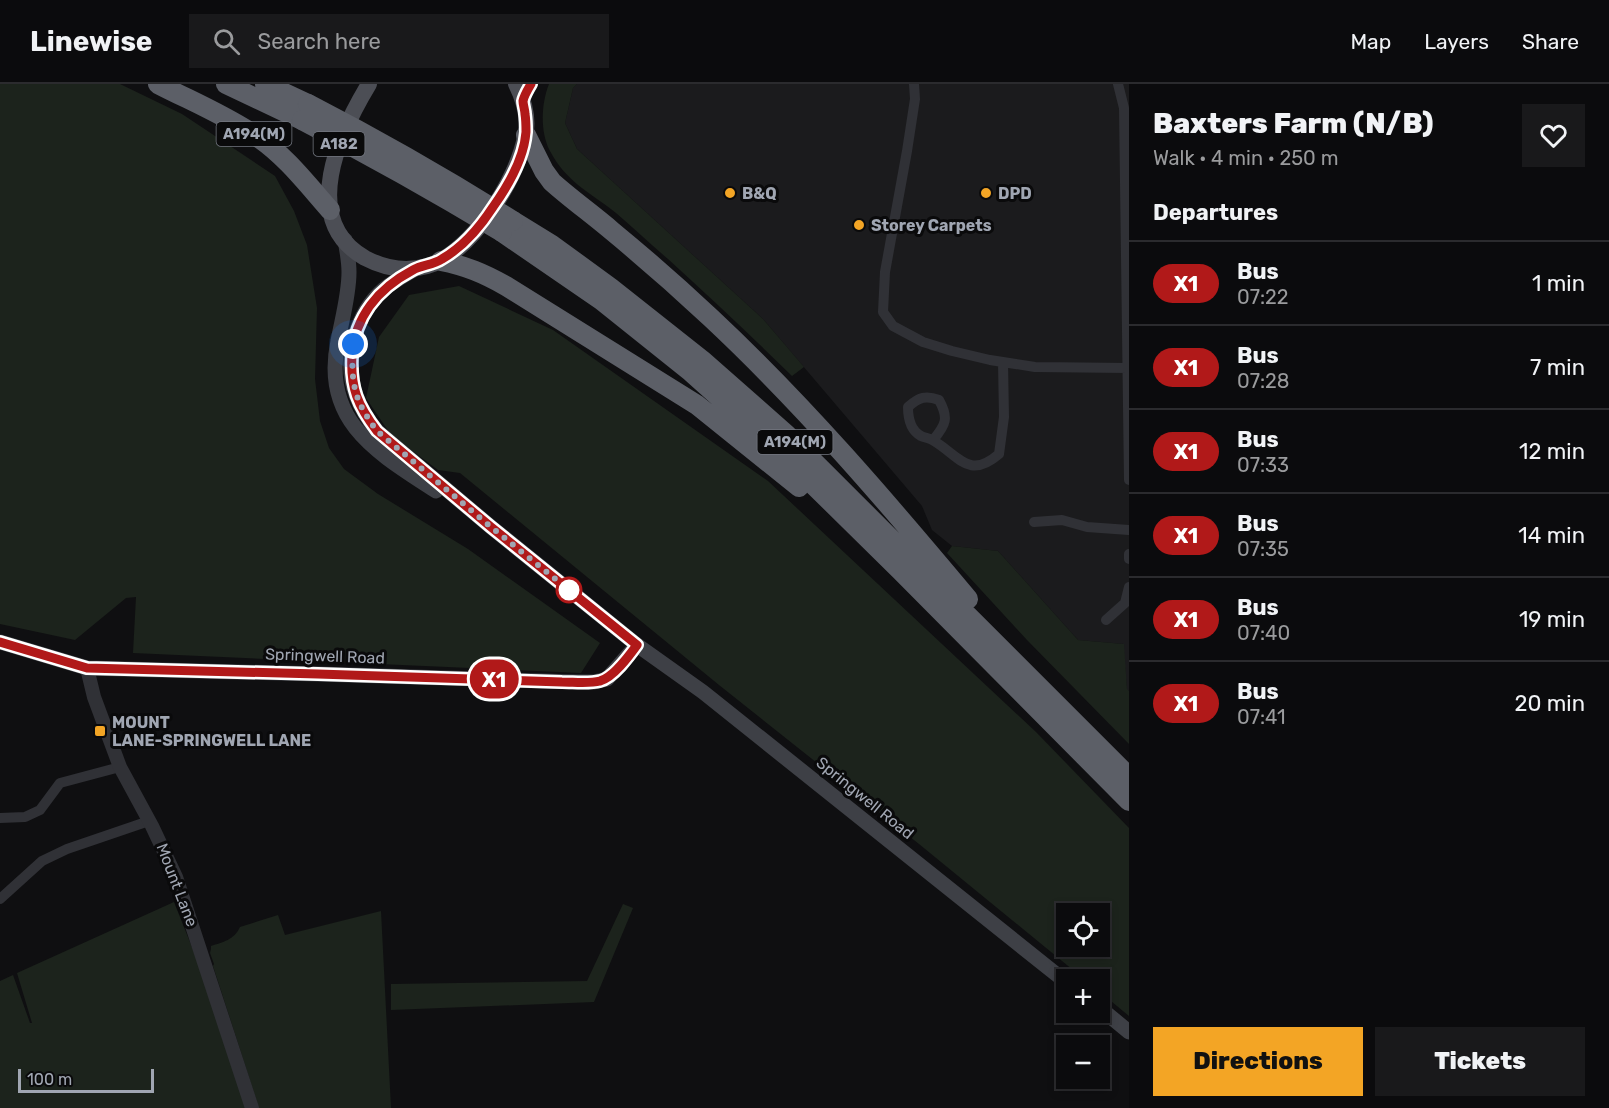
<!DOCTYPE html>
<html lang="en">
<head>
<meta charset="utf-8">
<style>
  :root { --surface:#0b0b0d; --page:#19191b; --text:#f1f3f6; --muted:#9a9b9d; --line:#2b2b2e; --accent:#f3a525 }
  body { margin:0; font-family:Rubik,sans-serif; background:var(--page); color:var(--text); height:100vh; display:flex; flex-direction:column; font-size:22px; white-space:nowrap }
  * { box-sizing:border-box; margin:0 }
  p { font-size:20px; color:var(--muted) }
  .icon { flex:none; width:33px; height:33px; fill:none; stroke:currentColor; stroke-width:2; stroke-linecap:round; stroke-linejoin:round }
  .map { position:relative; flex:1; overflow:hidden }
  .drawer { display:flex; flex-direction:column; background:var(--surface); width:480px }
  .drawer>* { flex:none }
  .badge { padding:0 12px; border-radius:20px; font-size:21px; line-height:39px }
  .fabs { position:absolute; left:1056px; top:819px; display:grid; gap:12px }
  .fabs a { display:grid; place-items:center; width:54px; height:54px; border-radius:0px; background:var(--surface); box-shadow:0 3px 9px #0003,0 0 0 2px var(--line); font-size:30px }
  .scale { position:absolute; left:18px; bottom:15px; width:136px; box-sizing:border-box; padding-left:6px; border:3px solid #a0a6b2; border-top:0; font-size:16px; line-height:21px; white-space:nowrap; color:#a0a6b2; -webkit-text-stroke:4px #0a0a0b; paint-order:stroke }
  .you { position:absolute; width:30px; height:30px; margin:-15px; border:4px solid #fff; border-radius:50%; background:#1a73e8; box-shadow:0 0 0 9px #1a73e833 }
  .map>.badge { position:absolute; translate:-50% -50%; box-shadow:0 0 0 3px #fff }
  h2 { padding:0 24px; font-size:22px; line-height:54px }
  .round { display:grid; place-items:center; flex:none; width:63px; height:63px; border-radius:0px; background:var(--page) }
  .overview { display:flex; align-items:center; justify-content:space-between; height:102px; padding:0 24px }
  h1 { font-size:28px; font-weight:800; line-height:45px }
  .cta { display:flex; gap:12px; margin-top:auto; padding:12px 24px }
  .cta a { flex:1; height:69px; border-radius:0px; background:var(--accent); color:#111; font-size:24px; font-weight:800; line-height:69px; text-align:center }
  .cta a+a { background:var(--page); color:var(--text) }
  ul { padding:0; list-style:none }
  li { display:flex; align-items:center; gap:18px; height:84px; padding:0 24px; border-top:2px solid var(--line) }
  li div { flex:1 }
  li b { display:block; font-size:22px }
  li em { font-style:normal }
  li .badge { min-width:66px; font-weight:700; text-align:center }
  header { display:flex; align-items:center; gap:36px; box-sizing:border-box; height:84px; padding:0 30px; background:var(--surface); border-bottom:2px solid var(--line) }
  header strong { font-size:28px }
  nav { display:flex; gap:33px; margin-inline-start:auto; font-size:21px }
  .search { width:420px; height:54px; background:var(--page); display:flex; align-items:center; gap:15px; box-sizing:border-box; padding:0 21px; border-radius:0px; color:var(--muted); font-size:22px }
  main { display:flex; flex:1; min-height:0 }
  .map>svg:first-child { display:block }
  .built { fill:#1b1b1d }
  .green { fill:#1c231c; fill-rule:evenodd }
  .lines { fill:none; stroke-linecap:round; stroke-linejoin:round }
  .minor { stroke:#303136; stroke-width:10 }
  .tertiary { stroke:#303136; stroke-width:14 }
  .secondary { stroke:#3e4046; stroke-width:15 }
  .primary { stroke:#4c4e55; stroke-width:16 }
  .motorway { stroke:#5c5f67; stroke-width:20 }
  .motorway-bridge { stroke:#5c5f67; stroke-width:20 }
  .line-casing { stroke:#fff; stroke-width:14 }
  .line { stroke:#b11919; stroke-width:9 }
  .walk { stroke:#a0a6b2; stroke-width:6; stroke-dasharray:0 10.8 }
  .poi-dot { fill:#f3a525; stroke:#0a0a0b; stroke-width:2 }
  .stop-dot { fill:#fff; stroke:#b11919; stroke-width:3 }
  .labels { text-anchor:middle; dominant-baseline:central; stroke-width:6; stroke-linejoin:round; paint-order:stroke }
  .shield { fill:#0a0a0b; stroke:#737780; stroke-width:1.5 }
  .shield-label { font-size:15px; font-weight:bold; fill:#a0a6b2 }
  .poi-label { font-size:16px; font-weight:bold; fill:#a0a6b2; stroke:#0a0a0b; text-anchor:start }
  .street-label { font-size:16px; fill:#a0a6b2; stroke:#0a0a0b }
</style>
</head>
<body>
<header>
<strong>Linewise</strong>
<div class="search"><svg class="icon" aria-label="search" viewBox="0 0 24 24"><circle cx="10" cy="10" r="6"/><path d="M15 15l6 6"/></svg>Search here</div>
<nav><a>Map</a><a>Layers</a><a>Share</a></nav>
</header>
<main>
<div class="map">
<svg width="1129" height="1024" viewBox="0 0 1129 1024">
  <rect width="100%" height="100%" fill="#0f0f11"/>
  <!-- built -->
  <path class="built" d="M 577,0 L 1129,0 L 1129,607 L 1127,606 L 1123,560 L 1078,556 L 998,467 L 952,462 L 932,446 L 922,422 L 763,235 L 577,65 L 565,39 L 573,4 Z"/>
  <!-- green -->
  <path class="green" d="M 0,0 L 120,0 L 182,30 L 275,92 L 294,127 L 307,161 L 317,224 L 315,295 L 320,337 L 329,364 L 344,385 L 378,410 L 468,465 L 600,559 L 581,589 L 133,569 L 136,513 L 126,514 L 75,556 L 0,540 Z
    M 549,0 L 577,0 L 573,4 L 565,39 L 577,65 L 763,235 L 804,283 L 792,292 C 751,252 710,213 668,175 C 650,160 634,144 616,129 C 591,109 566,98 550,67 C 540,48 541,20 549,0 Z
    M 459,202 L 553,246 L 768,397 L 1036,648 L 1129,744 L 1129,932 L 1100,908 L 1100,896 L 1084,895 L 919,760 L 719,601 L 460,389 L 438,386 L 391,351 L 366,314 L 379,253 L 409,211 ZM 1066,830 L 1100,830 L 1100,862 L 1066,862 Z
    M 952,462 L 998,467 L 1078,556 L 1124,560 L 1127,605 L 1129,607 L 1129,660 L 1027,556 L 947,469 Z
    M 174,818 L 239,981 L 252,1024 L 0,1024 L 0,897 L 13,891 L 30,939 L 32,939 L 17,889 Z
    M 623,820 L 633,824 L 594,918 L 391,926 L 391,900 L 587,897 Z
    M 381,827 L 391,1024 L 259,1024 L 213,882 L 214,880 L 210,869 L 211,865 L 211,862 C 223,858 234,856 240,843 L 278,831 L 285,851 Z"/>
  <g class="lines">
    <!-- minor -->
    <path class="minor" d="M 914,0 L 915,15 L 907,67 L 885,188 L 883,228 L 893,242 L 923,258 L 952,267 L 990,276 L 1035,283 L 1128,284
      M 1118,0 L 1124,24 L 1129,396
      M 933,356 C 946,341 949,334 939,316 C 926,311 919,313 908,323 C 908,334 910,346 921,352 C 925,354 930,354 934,357 C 959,372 969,396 999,370 L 1004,333 L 1003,278
      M 1034,438 L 1062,436 L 1087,443 L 1129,446
      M 1129,470 L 1129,475
      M 1106,536 L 1125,519 L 1129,503
      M 0,734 L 25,733 L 40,726 L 60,699 L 120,683
      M 0,815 L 42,777 L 67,765 L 149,737"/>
    <!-- tertiary -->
    <path class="tertiary" d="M 87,584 L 94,613 L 120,683 L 152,742 L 176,793 L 252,1024"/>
    <!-- secondary -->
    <path class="secondary" d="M 345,156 C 347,167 349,177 349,188 C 349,211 342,235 338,257 C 321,338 378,369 436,407
      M 415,185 C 405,191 394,197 384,205 C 356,229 343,276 356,311 C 361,325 368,336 377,347 L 491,443 L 637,561 L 703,608 L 1066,898
      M 0,558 L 87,584 L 318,590 L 576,598 L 594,598 L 607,595 L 637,561
      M 1100,924 L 1129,948"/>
    <!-- primary -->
    <path class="primary" d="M 369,0 C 340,48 298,136 365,174 C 384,184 406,188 427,182 C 471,170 517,96 525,53 C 529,35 524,16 516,0"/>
    <!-- motorway -->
    <path class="motorway" d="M 158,0 C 191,17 225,31 256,52 C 285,71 307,100 330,126
      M 226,0 L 302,36
      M 265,0 L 308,20
      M 526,51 L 544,87 L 552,98 C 571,115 592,130 612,147 C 646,175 679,204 711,234 C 804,321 887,418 968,515
      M 513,137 L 552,161 L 611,204 L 702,276 L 787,351 L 1129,693
      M 502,148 L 601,216 L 691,288 L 777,365 L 900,486 L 1129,717
      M 441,177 C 466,182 483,189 506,202 L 697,321 L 799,403"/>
    <!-- motorway-bridge -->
    <path class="motorway-bridge" d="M 308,20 C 378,56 446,95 513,137
      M 302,36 C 370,71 436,108 502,148"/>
  </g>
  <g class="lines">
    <defs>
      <path id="line" d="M 0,558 L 87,584 L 318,590 L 562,598 C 574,598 589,600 600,597 C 613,594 629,572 637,561 L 491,443 L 377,347 C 358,322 350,304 352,271 C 355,232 379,204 413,186 C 422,181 433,181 442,175 C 463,163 480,143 493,123 C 508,102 524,75 526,48 C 526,42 526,36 525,30 C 525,26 523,21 523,17 C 524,12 528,5 531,0"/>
    </defs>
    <!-- line casing -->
    <use href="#line" class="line-casing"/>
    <!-- line -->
    <use href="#line" class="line"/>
    <!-- walk -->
    <path class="walk" d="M 353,260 C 351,299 353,315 377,347 L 491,443 L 569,506"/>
  </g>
  <!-- markers -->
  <g class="poi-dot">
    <circle cx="730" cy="109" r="6"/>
    <circle cx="986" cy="109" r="6"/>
    <circle cx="859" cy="141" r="6"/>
    <rect x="94" y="641" width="12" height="12" rx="3"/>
  </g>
  <circle class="stop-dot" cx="569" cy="506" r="12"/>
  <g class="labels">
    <!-- shield labels -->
    <g class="shield">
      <rect x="216.5" y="38" width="75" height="24" rx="4.5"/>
      <rect x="313.5" y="48" width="51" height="24" rx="4.5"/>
      <rect x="757.5" y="346" width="75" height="24" rx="4.5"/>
    </g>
    <g class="shield-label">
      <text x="254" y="50">A194(M)</text>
      <text x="339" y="60">A182</text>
      <text x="795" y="358">A194(M)</text>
    </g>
    <!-- poi labels -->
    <g class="poi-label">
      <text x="742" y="109">B&amp;Q</text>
      <text x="998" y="109">DPD</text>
      <text x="871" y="141">Storey Carpets</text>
      <text x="112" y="638">MOUNT<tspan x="112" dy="18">LANE-SPRINGWELL LANE</tspan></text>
    </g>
    <!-- street labels -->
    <g class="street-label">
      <text transform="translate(325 572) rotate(2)">Springwell Road</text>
      <text transform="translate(865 714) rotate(39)">Springwell Road</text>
      <text transform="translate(177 801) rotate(69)">Mount Lane</text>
    </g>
  </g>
</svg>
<div class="fabs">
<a><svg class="icon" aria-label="locate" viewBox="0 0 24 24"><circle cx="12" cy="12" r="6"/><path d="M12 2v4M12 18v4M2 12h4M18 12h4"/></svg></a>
<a>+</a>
<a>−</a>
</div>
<div class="scale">100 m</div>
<div class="you" style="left:353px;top:260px"></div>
<b class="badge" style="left:494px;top:595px;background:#b11919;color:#fff">X1</b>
</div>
<section class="drawer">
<div class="overview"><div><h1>Baxters Farm (N/B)</h1><p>Walk · 4 min · 250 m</p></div><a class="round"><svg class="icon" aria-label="heart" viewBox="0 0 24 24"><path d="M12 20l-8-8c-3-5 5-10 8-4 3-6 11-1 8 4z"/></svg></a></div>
<h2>Departures</h2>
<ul>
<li><span class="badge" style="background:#b11919;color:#fff">X1</span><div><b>Bus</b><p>07:22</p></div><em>1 min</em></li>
<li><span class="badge" style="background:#b11919;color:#fff">X1</span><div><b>Bus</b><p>07:28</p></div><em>7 min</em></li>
<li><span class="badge" style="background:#b11919;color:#fff">X1</span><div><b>Bus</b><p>07:33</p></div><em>12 min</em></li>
<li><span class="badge" style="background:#b11919;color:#fff">X1</span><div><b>Bus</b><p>07:35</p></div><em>14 min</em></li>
<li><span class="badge" style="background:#b11919;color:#fff">X1</span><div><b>Bus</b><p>07:40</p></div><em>19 min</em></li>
<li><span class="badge" style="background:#b11919;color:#fff">X1</span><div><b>Bus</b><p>07:41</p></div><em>20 min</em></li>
</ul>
<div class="cta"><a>Directions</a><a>Tickets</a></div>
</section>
</main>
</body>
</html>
